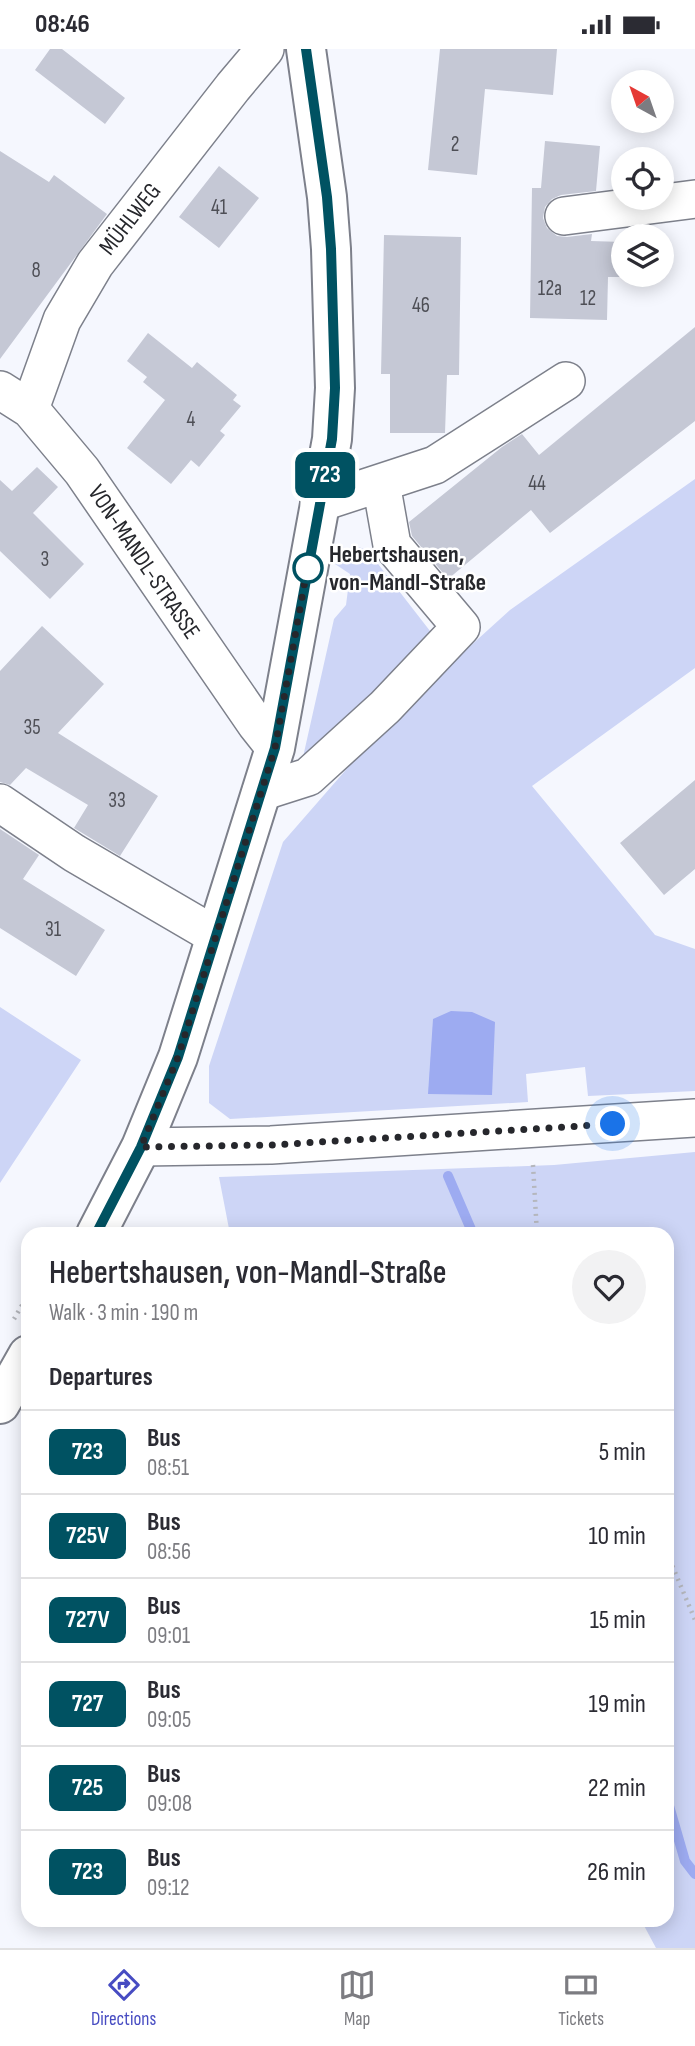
<!DOCTYPE html>
<html lang="en">
<head>
<meta charset="utf-8">
<style>
  :root { --surface:#fff; --page:#f2f2f3; --text:#2b2b33; --muted:#7c7c81; --line:#e1e1e2; --accent:#474cc2 }
  body { margin:0; font-family:"Sofia Sans Condensed",sans-serif; background:var(--page); color:var(--text); height:100vh; display:flex; flex-direction:column; font-size:26px; white-space:nowrap }
  * { box-sizing:border-box; margin:0 }
  p { font-size:23px; color:var(--muted) }
  .icon { flex:none; width:38px; height:38px; fill:none; stroke:currentColor; stroke-width:2; stroke-linecap:round; stroke-linejoin:round }
  .map { position:relative; flex:1; overflow:hidden }
  .drawer { position:absolute; left:21px; top:1178px; width:653px; height:700px; display:flex; flex-direction:column; background:var(--surface); border-radius:21px; box-shadow:0 4px 18px #0003 }
  .drawer>* { flex:none }
  .badge { padding:0 14px; border-radius:10px; font-size:24px; line-height:46px }
  .needle { width:46px; rotate:320deg }
  .controls { position:absolute; left:611px; top:21px; display:grid; gap:14px }
  .controls a { display:grid; place-items:center; width:63px; height:63px; border-radius:50%; background:var(--surface); box-shadow:0 4px 18px #0003; font-size:35px }
  .you { position:absolute; width:35px; height:35px; margin:-18px; border:5px solid #fff; border-radius:50%; background:#1a73e8; box-shadow:0 0 0 10px #1a73e833 }
  .map>.badge { position:absolute; translate:-50% -50%; box-shadow:0 0 0 4px #fff }
  h2 { padding:0 28px; font-size:26px; line-height:63px }
  .round { display:grid; place-items:center; flex:none; width:74px; height:74px; border-radius:37px; background:var(--page) }
  .overview { display:flex; align-items:center; justify-content:space-between; height:119px; padding:0 28px }
  h1 { font-size:33px; font-weight:600; line-height:52px }
  ul { padding:0; list-style:none }
  li { display:flex; align-items:center; gap:21px; height:84px; padding:0 28px; border-top:2px solid var(--line) }
  li div { flex:1 }
  li b { display:block; font-size:26px }
  li em { font-style:normal }
  li .badge { min-width:77px; font-weight:700; text-align:center }
  .status { display:flex; justify-content:space-between; align-items:center; height:49px; padding:0 35px; background:var(--surface); direction:ltr }
  .status svg { height:19px; fill:currentColor }
  .dock { display:flex; justify-content:space-around; align-items:center; height:98px; border-top:2px solid var(--line); background:var(--surface); font-size:19px; color:var(--muted) }
  .dock a { display:grid; justify-items:center; gap:4px }
  .dock .current { color:var(--accent) }
  .map>svg:first-child { display:block }
  .green { fill:#cdd5f6 }
  .water { fill:#9dabf1 }
  .lines { fill:none; stroke-linecap:round; stroke-linejoin:round }
  .stream { stroke:#9dabf1; stroke-width:10 }
  .building { fill:#c5c8d5 }
  .minor-casing { stroke:#7d808b; stroke-width:40 }
  .major-casing { stroke:#7d808b; stroke-width:42 }
  .path { stroke:#b5b7bd; stroke-width:4.5; stroke-dasharray:2 5; stroke-linecap:butt }
  .minor { stroke:#fff; stroke-width:37 }
  .major { stroke:#fff; stroke-width:38 }
  .line-casing { stroke:#fff; stroke-width:16 }
  .line { stroke:#005262; stroke-width:10 }
  .walk { stroke:#26272c; stroke-width:7; stroke-dasharray:0 12.6 }
  .stop-dot { fill:#fff; stroke:#005262; stroke-width:3.5 }
  .labels { text-anchor:middle; dominant-baseline:central; stroke-width:5; stroke-linejoin:round; paint-order:stroke }
  .number-label { font-size:21px; fill:#4e4f56 }
  .street-label { font-size:24px; fill:#26272c; stroke:#fff }
  .stop-label { font-size:24px; font-weight:bold; fill:#26272c; stroke:#fff; text-anchor:start }
</style>
</head>
<body>
<div class="status"><b>08:46</b><svg viewBox="0 0 49 12"><path d="M0 12V9h3v3zM5 12V6h3v6zM10 12V3h3v9zM15 12V0h3v12zM26 1h20v11H26zM47 4h2v5h-2z"/></svg></div>
<div class="map">
<svg width="695" height="1899" viewBox="0 0 695 1899">
  <rect width="100%" height="100%" fill="#f5f7fe"/>
  <!-- green -->
  <path class="green" d="M 695,430 L 695,619 L 532,737 L 655,886 L 695,900 L 695,1042 L 588,1047 L 585,1018 L 526,1025 L 528,1053 L 230,1070 L 209,1054 L 209,1017 L 283,793 L 392,668 L 510,561 Z
    M 359,498 L 368,502 L 437,591 L 301,717 L 334,570 L 346,556 L 350,525 L 335,515 Z
    M 0,958 L 81,1011 L 0,1134 Z
    M 695,1103 L 695,1899 L 656,1899 L 641,1871 L 667,1871 L 667,1185 L 230,1185 L 219,1128 L 554,1116 Z"/>
  <!-- water -->
  <path class="water" d="M 451,962 L 472,963 L 495,973 L 492,1046 L 428,1045 L 433,970 Z"/>
  <g class="lines">
    <!-- stream -->
    <path class="stream" d="M 448,1127 L 473,1185
      M 667,1750 L 685,1812 L 695,1825"/>
  </g>
  <!-- building -->
  <path class="building" d="M 50,0 L 62,0 L 125,49 L 105,75 L 35,21 Z
    M 440,0 L 557,0 L 553,46 L 485,40 L 477,126 L 428,121 Z
    M 545,92 L 600,97 L 596,142 L 561,146 L 552,150 L 545,158 L 543,169 L 547,179 L 557,187 L 567,188 L 592,185 L 591,192 L 623,193 L 623,228 L 608,228 L 607,271 L 530,269 L 532,139 L 541,139 Z
    M 0,102 L 49,133 L 54,126 L 107,165 L 0,310 Z
    M 219,117 L 259,149 L 219,199 L 179,168 Z
    M 384,186 L 461,188 L 459,326 L 447,326 L 445,384 L 390,384 L 390,325 L 381,325 Z
    M 695,278 L 695,372 L 550,484 L 531,461 L 448,530 L 412,487 L 409,473 L 502,398 L 522,385 L 539,406 Z
    M 148,284 L 192,319 L 197,313 L 237,346 L 233,351 L 241,357 L 220,382 L 225,386 L 199,418 L 191,411 L 171,435 L 127,399 L 165,351 L 143,333 L 147,328 L 127,312 Z
    M 37,418 L 58,438 L 33,464 L 84,515 L 50,550 L 0,502 L 0,431 L 12,442 Z
    M 42,577 L 104,635 L 58,684 L 158,747 L 120,807 L 74,779 L 88,756 L 26,719 L 10,736 L 0,733 L 0,622 Z
    M 695,731 L 695,820 L 664,846 L 620,794 Z
    M 0,780 L 39,806 L 23,830 L 105,881 L 76,927 L 0,879 Z"/>
  <g class="lines">
    <defs>
      <path id="minor" d="M 564,167 L 695,150
        M 0,341 L 30,360 L 82,422 L 256,675 L 275,699
        M 30,360 L 62,271 L 95,215 L 233,38 L 265,0
        M 319,454 L 435,416 L 566,332
        M 261,743 L 308,728 L 385,658 L 461,578 L 392,496 L 381,434
        M 0,754 L 74,804 L 216,887
        M 141,1098 L 271,1096 L 695,1069"/>
      <path id="major" d="M 96,1185 L 141,1098 L 178,1008 L 275,699 L 332,390 L 335,339 L 331,200 L 327,148 L 306,0
        M 0,1355 L 28,1306"/>
    </defs>
    <!-- minor casing -->
    <use href="#minor" class="minor-casing"/>
    <!-- major casing -->
    <use href="#major" class="major-casing"/>
    <!-- path -->
    <path class="path" d="M 533,1116 L 537,1185
      M 14,1270 L 28,1246
      M 667,1504 L 695,1571"/>
    <!-- minor -->
    <use href="#minor" class="minor"/>
    <!-- major -->
    <use href="#major" class="major"/>
  </g>
  <g class="lines">
    <defs>
      <path id="line" d="M 96,1185 L 141,1098 L 178,1008 L 275,699 L 332,390 L 335,339 L 331,200 L 327,148 L 306,0"/>
    </defs>
    <!-- line casing -->
    <use href="#line" class="line-casing"/>
    <!-- line -->
    <use href="#line" class="line"/>
    <!-- walk -->
    <path class="walk" d="M 308,519 L 308,515 L 275,699 L 178,1008 L 141,1098 L 271,1096 L 613,1075"/>
  </g>
  <!-- markers -->
  <circle class="stop-dot" cx="308" cy="519" r="14"/>
  <g class="labels">
    <!-- number labels -->
    <g class="number-label">
      <text x="455" y="95">2</text>
      <text x="219" y="158">41</text>
      <text x="36" y="221">8</text>
      <text x="550" y="239">12a</text>
      <text x="588" y="249">12</text>
      <text x="421" y="256">46</text>
      <text x="191" y="370">4</text>
      <text x="537" y="434">44</text>
      <text x="45" y="510">3</text>
      <text x="32" y="678">35</text>
      <text x="117" y="751">33</text>
      <text x="53" y="880">31</text>
    </g>
    <!-- street labels -->
    <g class="street-label">
      <text transform="translate(130 170) rotate(-52)">MÜHLWEG</text>
      <text transform="translate(144 513) rotate(56)">VON-MANDL-STRASSE</text>
    </g>
    <!-- stop labels -->
    <g class="stop-label">
      <text x="329" y="505">Hebertshausen,<tspan x="329" dy="28">von-Mandl-Straße</tspan></text>
    </g>
  </g>
</svg>
<div class="controls">
<a><svg class="needle" viewBox="-14 -14 28 28"><path d="M0-13l5 13h-10z" fill="#e53935"/><path d="M0 13l5-13h-10z" fill="#7c7c81"/></svg></a>
<a><svg class="icon" aria-label="locate" viewBox="0 0 24 24"><circle cx="12" cy="12" r="6"/><path d="M12 2v4M12 18v4M2 12h4M18 12h4"/></svg></a>
<a><svg class="icon" aria-label="layers" viewBox="0 0 24 24"><path d="M12 4l9 5-9 5-9-5zM3 14l9 5 9-5"/></svg></a>
</div>
<div class="you" style="left:613px;top:1075px"></div>
<b class="badge" style="left:325px;top:426px;background:#005262;color:#fff">723</b>
<section class="drawer">
<div class="overview"><div><h1>Hebertshausen, von-Mandl-Straße</h1><p>Walk · 3 min · 190 m</p></div><a class="round"><svg class="icon" aria-label="heart" viewBox="0 0 24 24"><path d="M12 20l-8-8c-3-5 5-10 8-4 3-6 11-1 8 4z"/></svg></a></div>
<h2>Departures</h2>
<ul>
<li><span class="badge" style="background:#005262;color:#fff">723</span><div><b>Bus</b><p>08:51</p></div><em>5 min</em></li>
<li><span class="badge" style="background:#005262;color:#fff">725V</span><div><b>Bus</b><p>08:56</p></div><em>10 min</em></li>
<li><span class="badge" style="background:#005262;color:#fff">727V</span><div><b>Bus</b><p>09:01</p></div><em>15 min</em></li>
<li><span class="badge" style="background:#005262;color:#fff">727</span><div><b>Bus</b><p>09:05</p></div><em>19 min</em></li>
<li><span class="badge" style="background:#005262;color:#fff">725</span><div><b>Bus</b><p>09:08</p></div><em>22 min</em></li>
<li><span class="badge" style="background:#005262;color:#fff">723</span><div><b>Bus</b><p>09:12</p></div><em>26 min</em></li>
</ul>
</section>
</div>
<nav class="dock">
<a class="current"><svg class="icon" aria-label="directions" viewBox="0 0 24 24"><path d="M12 3l9 9-9 9-9-9zM9 14v-3h6M13 9l2 2-2 2"/></svg>Directions</a>
<a><svg class="icon" aria-label="map" viewBox="0 0 24 24"><path d="M3 6l6-2 6 2 6-2v14l-6 2-6-2-6 2zM9 4v14M15 6v14"/></svg>Map</a>
<a><svg class="icon" aria-label="tickets" viewBox="0 0 24 24"><path d="M3 7h18v10H3zM15 7v10"/></svg>Tickets</a>
</nav>
</body>
</html>
